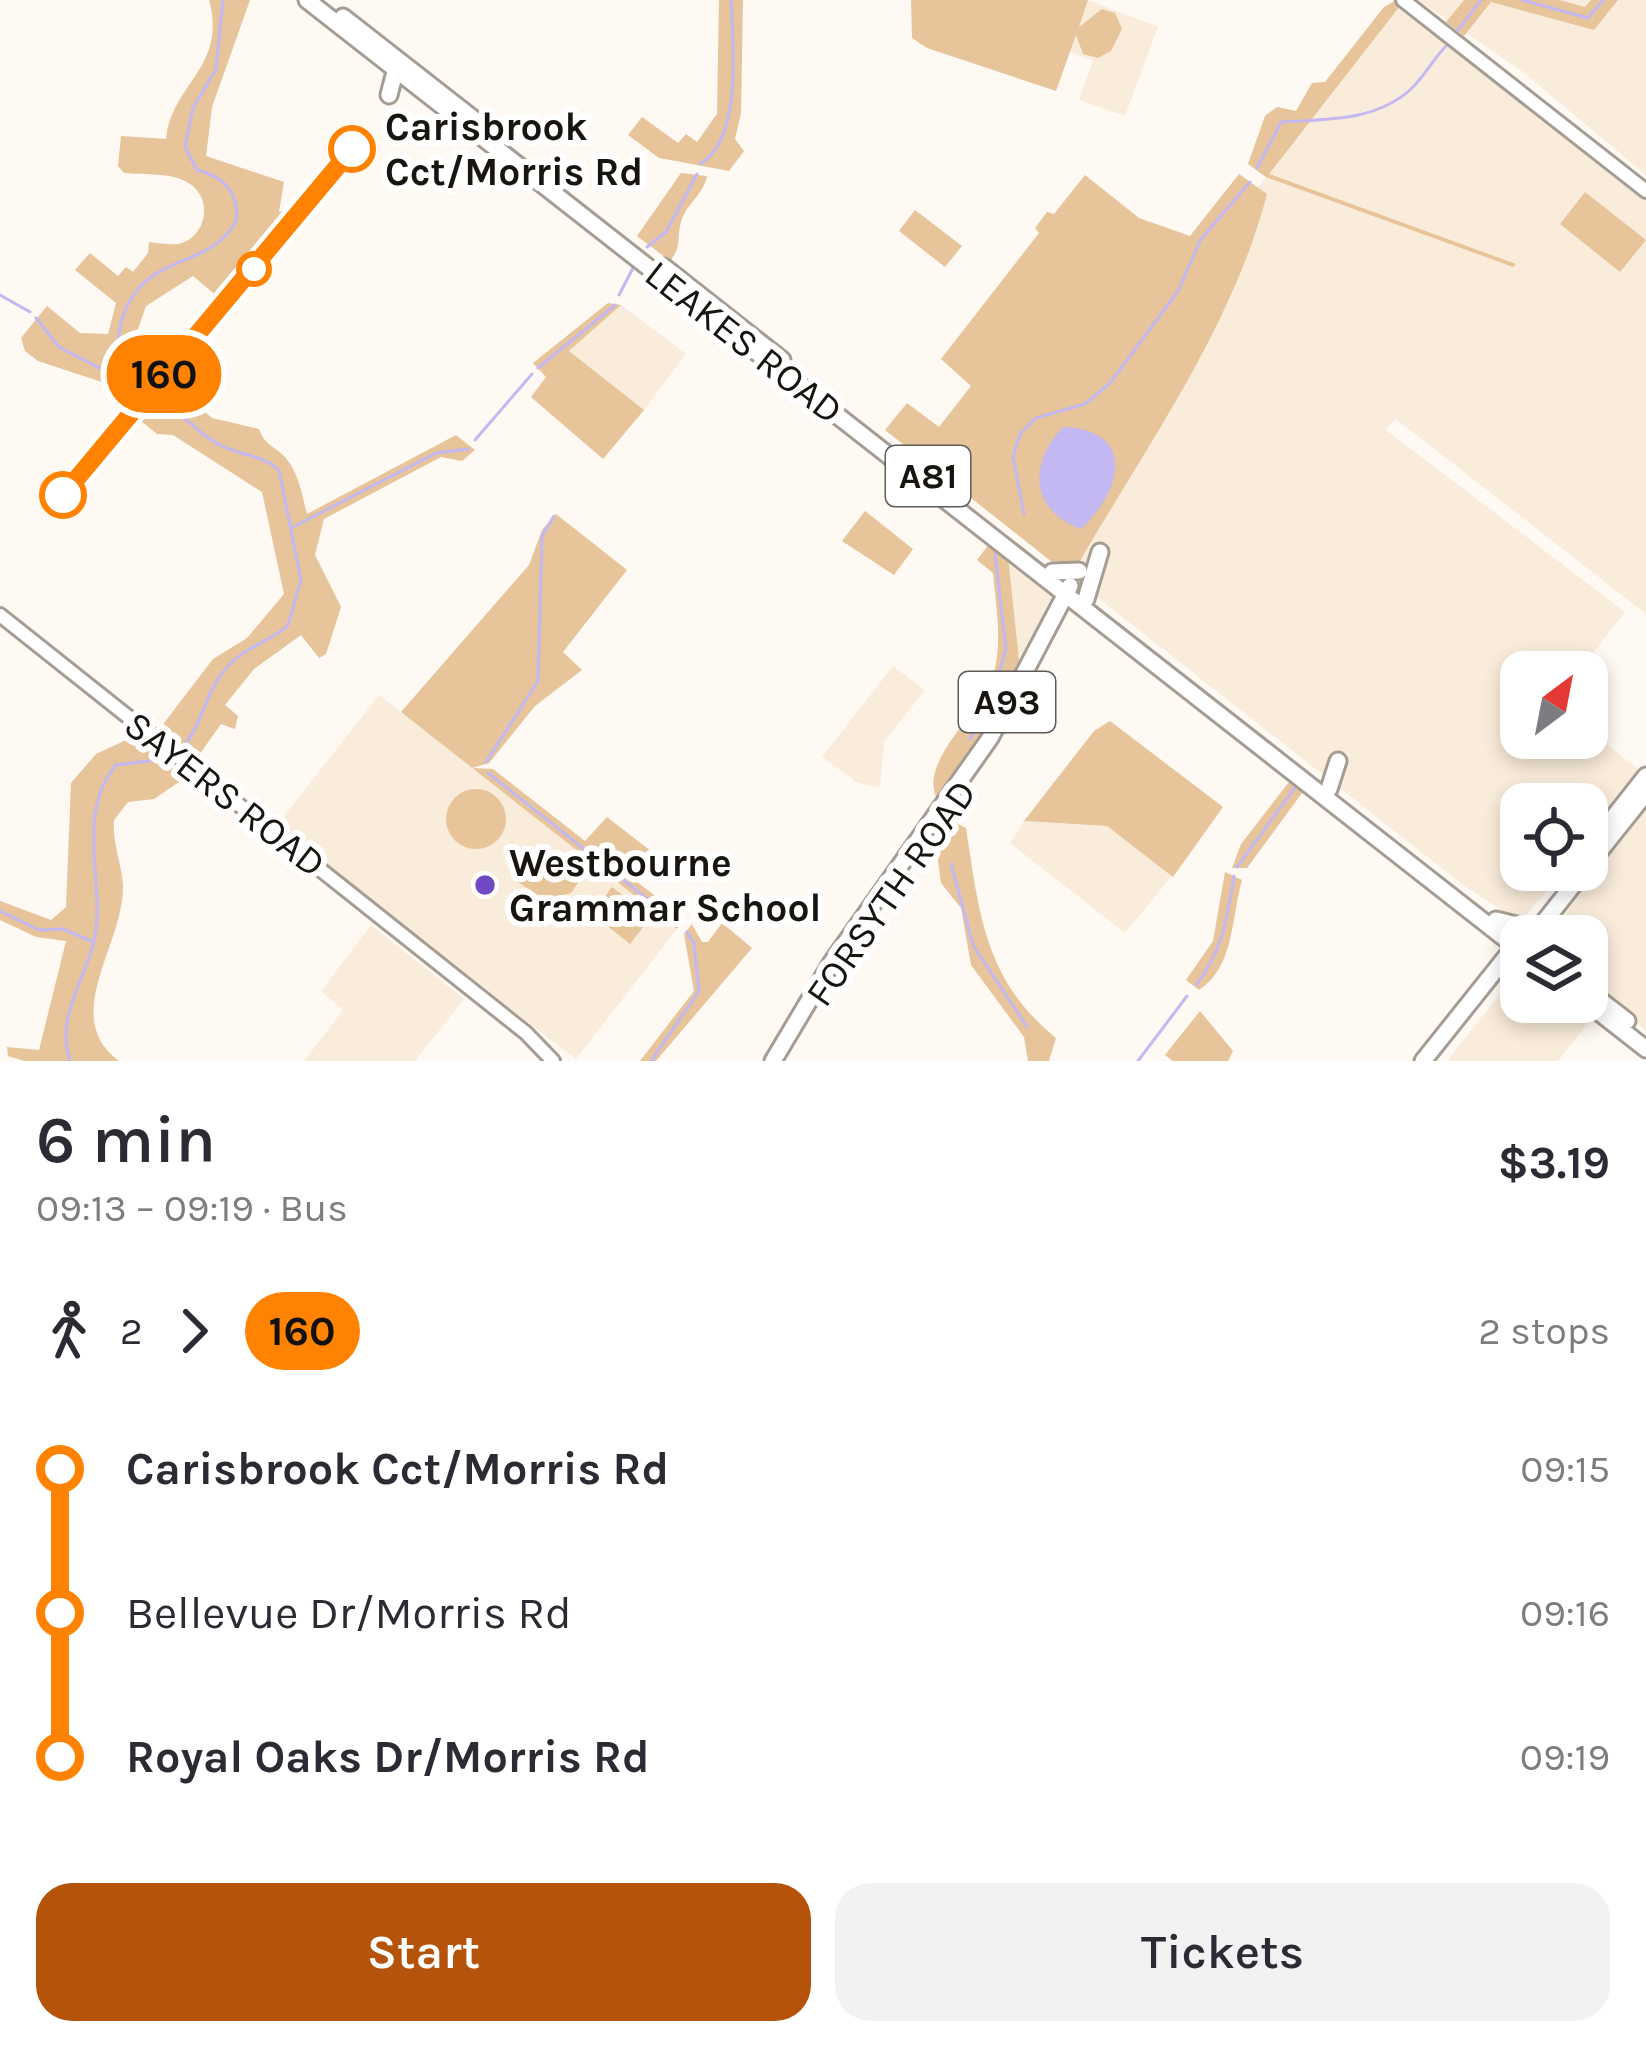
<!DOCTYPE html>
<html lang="en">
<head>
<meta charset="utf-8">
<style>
  :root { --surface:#fff; --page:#f2f2f3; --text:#2b2b33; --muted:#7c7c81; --accent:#b45309 }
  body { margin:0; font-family:Karla,sans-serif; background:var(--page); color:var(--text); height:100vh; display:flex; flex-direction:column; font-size:45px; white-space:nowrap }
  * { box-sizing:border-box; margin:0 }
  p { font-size:39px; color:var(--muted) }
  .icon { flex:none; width:66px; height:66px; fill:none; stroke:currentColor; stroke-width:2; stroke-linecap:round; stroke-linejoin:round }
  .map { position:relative; height:1061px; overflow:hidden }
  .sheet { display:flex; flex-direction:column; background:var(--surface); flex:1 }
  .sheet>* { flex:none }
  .badge { padding:0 24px; border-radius:39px; font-size:42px; line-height:78px }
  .needle { width:78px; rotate:32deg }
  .tools { position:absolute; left:1500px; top:651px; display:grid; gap:24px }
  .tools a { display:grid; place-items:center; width:108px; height:108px; border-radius:24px; background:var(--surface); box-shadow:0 6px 18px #0003; font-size:60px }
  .map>.badge { position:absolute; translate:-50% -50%; box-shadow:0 0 0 6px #fff }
  .legs { display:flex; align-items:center; gap:18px; height:132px; padding:0 36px; font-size:39px }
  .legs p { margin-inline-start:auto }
  .summary { display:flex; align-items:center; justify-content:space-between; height:204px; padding:0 36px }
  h1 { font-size:66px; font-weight:600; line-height:90px }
  .action { display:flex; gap:24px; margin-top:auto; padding:24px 36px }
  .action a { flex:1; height:138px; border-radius:36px; background:var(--accent); color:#fff; font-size:48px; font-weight:600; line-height:138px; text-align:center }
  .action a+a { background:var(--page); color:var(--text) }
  ul { padding:0 36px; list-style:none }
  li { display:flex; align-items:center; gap:42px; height:144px; font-size:45px }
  li i { display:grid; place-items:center; width:18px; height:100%; margin:0 15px; background:currentColor }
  li i::after { content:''; width:30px; height:30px; margin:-15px; border:9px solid; border-radius:50%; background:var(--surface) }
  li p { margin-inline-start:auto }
  li:first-child i { background:linear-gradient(#0000 50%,currentColor 0) }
  li:last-child i { background:linear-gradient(currentColor 50%,#0000 0) }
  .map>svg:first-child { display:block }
  .built { fill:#faecdb }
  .green { fill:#e7c499 }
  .water { fill:#c3b8f2 }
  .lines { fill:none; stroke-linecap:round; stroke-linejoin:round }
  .stream { stroke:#c3b8f2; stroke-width:3 }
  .major-casing { stroke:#a59d93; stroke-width:18 }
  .highway-casing { stroke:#a59d93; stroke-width:21 }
  .major { stroke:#fff; stroke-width:12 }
  .highway { stroke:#fff; stroke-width:15 }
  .line-1-casing { stroke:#fff; stroke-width:27 }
  .line-1 { stroke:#ff8200; stroke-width:18 }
  .stop-1-dot { fill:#fff; stroke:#ff8200; stroke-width:6 }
  .poi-dot { fill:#6e49c2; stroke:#fff; stroke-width:4.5 }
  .labels { text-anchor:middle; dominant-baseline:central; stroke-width:12; stroke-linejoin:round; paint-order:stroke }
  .shield { fill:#fff; stroke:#5d5b58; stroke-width:3 }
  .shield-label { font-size:36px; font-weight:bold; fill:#181511 }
  .stop-label { font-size:39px; font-weight:bold; fill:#181511; stroke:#fff; text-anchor:start }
  .street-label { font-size:39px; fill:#181511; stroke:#fff }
  .poi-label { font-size:39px; font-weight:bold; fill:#181511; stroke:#fff; text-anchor:start }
</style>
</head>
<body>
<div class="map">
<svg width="1646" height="1061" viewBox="0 0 1646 1061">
  <rect width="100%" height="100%" fill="#fef9f3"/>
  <!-- built -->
  <path class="built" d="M 1088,0 L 1158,27 L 1125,116 L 1079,100 L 1093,61 L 1070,52 Z
    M 1418,0 L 1646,0 L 1646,175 L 1523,72 Z
    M 1400,6 L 1646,199 L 1646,614 L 1396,419 L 1386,430 L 1625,612 L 1578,672 L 1521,672 L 1521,738 L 1587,738 L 1587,729 L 1642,772 L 1587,842 L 1587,804 L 1521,804 L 1521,870 L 1565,870 L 1520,922 L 1463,885 L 998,519 Z
    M 621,305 L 686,354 L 644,410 L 569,351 Z
    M 1008,556 L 1053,595 L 1019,660 L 1013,603 Z
    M 893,666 L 925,690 L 884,742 L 880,787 L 858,783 L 822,757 Z
    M 379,695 L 677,929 L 576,1059 L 274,829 Z
    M 1646,806 L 1646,1031 L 1587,983 L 1587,936 L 1549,936 Z
    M 1024,821 L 1107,826 L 1172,876 L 1125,933 L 1010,843 Z
    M 371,925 L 464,999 L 415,1061 L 304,1061 L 343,1010 L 321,991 Z
    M 1521,967 L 1521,1002 L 1570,1002 L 1591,1019 L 1558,1061 L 1447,1061 Z"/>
  <!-- green -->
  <path class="green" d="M 209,0 L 250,0 L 212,107 L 206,156 L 284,182 L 279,212 L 292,210 L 218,297 L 193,276 L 146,306 L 137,332 L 151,367 L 158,368 L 125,407 L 115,399 L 121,391 L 114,386 L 38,361 L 25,351 L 21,338 L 47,306 L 80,333 L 108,334 L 116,303 L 75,270 L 90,253 L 118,276 L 126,267 L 133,272 L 148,253 L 149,242 C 158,243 169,245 178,244 C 206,238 214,200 190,184 C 174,172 144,175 124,173 L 118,166 L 121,136 L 166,139 C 171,84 228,67 209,0 Z
    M 719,0 L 743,0 L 741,113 L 735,139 L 744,151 L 729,171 L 659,158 L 628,135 L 642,117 L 678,143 L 686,134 L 697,142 L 717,114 Z
    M 911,0 L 1088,0 L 1079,27 L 1102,9 L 1115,13 L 1122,29 L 1111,51 L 1098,58 L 1083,54 L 1076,35 L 1056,91 L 927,48 L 912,38 Z
    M 1396,0 L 1400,6 L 1269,174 L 1516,264 L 1513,267 L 1266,177 L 1248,164 L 1265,116 L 1277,107 L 1296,111 L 1312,83 L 1325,82 L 1384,7 Z
    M 1464,0 L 1559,0 L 1585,7 L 1591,0 L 1618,0 L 1594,30 L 1491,2 L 1464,36 L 1446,22 Z
    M 681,173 L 707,176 C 703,196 685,205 681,222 C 676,240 683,244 670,261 L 637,236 Z
    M 1239,174 L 1267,194 C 1232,329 1143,451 1074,571 L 1066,573 L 885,430 L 907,403 L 939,427 L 971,386 L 941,359 L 1039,233 L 1035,228 L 1047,212 L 1054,214 L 1085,175 L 1139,218 L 1190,236 Z
    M 1585,192 L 1646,240 L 1620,272 L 1560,224 Z
    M 915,210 L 962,246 L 945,267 L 899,231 Z
    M 608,303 L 621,305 L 569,351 L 644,410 L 603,459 L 531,397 L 546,377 L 533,363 Z
    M 167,379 L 212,418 L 259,429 C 264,444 274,446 285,457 C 299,473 302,495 307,514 L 456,435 L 475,450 L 462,461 L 441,457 L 324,519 L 315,555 L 341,607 L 326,654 L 319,658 L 301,635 L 254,669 L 225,705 L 238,716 L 235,729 L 221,724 L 194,762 L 188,762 L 193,756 L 164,729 L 164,723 L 213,659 L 247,638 L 284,594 L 262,492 L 173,435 L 157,434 L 135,416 Z
    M 865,511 L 913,549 L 894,575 L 842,541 Z
    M 556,514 L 627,570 L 563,652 L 582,670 L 535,706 L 489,763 L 472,768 L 493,769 L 585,841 L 607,817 L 656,855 L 637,882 L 684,918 L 677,929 L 401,712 L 529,565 L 542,530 Z
    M 989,544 L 1008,556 L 1019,660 L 993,721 L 937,799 C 918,760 981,714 993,676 C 1003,644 996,606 993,573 L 977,560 Z
    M 1110,721 L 1223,807 L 1173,877 L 1107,826 L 1024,821 L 1094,731 Z
    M 135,736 L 185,778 L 154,799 L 128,802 L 114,820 C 112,843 122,864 123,886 C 124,945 59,1017 119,1061 L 25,1061 L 8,1056 L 7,1047 L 39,1050 L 66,941 L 36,937 L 0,920 L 0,901 L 51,920 L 66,907 L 71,783 L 96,754 Z
    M 1292,778 L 1302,793 L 1247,868 L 1232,868 L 1241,844 Z
    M446 819a30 30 0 1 1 60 0a30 30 0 1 1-60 0Z
    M 952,821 L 966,828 C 979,912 984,980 1056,1038 L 1049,1061 L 1028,1061 L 1024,1037 L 971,965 L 961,908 L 941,883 L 935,838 Z
    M 540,850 C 560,850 578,859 580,880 L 571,893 L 546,900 L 516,881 L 519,862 Z
    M 1225,872 L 1242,880 C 1231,918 1235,966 1199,990 L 1186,980 L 1213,941 Z
    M 612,887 L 651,917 L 630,944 L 592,914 Z
    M 722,923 L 752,948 L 656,1061 L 640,1061 L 694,991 L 684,934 L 692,924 L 702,942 L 708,942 Z
    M 1200,1011 L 1233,1051 L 1228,1061 L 1173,1061 L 1165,1055 Z"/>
  <!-- water -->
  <path class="water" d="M 1063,427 C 1137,430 1122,491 1081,529 C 1029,510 1029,463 1063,427 Z"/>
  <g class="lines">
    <!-- stream -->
    <path class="stream" d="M 1522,0 L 1588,18 L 1603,0
      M 1458,30 L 1481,0
      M 700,164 C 743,139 733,44 731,0
      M 1257,168 L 1281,122 C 1324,119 1374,122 1410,90 C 1424,77 1433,59 1447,45
      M 647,247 L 666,232 L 697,174
      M 0,295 L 30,312
      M 619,295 L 634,266
      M 36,318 L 59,347 L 124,381
      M 538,368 L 615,305
      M 475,440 L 532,374
      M 1024,514 L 1013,457 L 1020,434 L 1036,418 L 1085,404 L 1110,383 L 1178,291 L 1201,239 L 1250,182
      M 293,527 L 436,453 L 468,449
      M 970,739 L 993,694 L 1006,649 L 995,554
      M 179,752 C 204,725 204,689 232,662 C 248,646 273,640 288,625 L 301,580 L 279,470 C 261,454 241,456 220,445 C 206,439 196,426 183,418 C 172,411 159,409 149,403 C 110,379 110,321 139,288 C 167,256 214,262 236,221 C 240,193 223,176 197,170 L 185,147 L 193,108 L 216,69 L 223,0
      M 486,762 L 538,681 L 542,536 L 554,516
      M 488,773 L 679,924
      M 951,864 L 973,945 L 1027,1027
      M 1237,867 L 1296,786
      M 0,911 L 39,930 L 63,929 L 91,941
      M 1196,985 C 1223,950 1227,919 1234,876
      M 70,1061 C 56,1018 82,985 93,945 C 108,887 73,816 116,765 L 172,758
      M 651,1061 L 699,991 L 694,943 L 687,932
      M 1138,1061 L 1187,996"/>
    <defs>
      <path id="major" d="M 1403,0 L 1646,191
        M 0,615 L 526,1033 L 553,1061"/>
      <path id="highway" d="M 307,0 L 1521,951
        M 343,17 L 499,139
        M 389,95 L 396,68
        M 664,267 L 782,360
        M 1052,572 L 1079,571
        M 1086,599 L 1100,552
        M 1329,789 L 1338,761
        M 1587,851 L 1646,776
        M 1587,867 L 1646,793
        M 1496,920 L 1529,928
        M 1533,936 L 1585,870
        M 1587,990 L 1627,1021
        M 1586,1002 L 1646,1049
        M 773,1061 L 832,962 L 990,738 L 1070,586
        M 1423,1061 L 1518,942"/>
    </defs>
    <!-- major casing -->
    <use href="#major" class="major-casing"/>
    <!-- highway casing -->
    <use href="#highway" class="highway-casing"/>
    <!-- major -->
    <use href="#major" class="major"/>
    <!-- highway -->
    <use href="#highway" class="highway"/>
  </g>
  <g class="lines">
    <defs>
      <path id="line-1" d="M 63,495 L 352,149"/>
    </defs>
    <!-- line-1 casing -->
    <use href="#line-1" class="line-1-casing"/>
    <!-- line-1 -->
    <use href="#line-1" class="line-1"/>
  </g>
  <!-- markers -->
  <g class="stop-1-dot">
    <circle cx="352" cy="149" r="21"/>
    <circle cx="254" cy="269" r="15"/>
    <circle cx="63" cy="495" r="21"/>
  </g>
  <circle class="poi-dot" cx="485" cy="885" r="12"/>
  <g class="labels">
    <!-- shield labels -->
    <g class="shield">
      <rect x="886" y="446" width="84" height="60" rx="9"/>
      <rect x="959" y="672" width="96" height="60" rx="9"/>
    </g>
    <g class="shield-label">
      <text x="928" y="476">A81</text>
      <text x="1007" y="702">A93</text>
    </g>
    <!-- stop labels -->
    <g class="stop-label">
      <text x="385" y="127">Carisbrook<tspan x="385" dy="45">Cct/Morris Rd</tspan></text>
    </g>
    <!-- street labels -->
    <g class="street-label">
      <text transform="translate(744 342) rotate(38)">LEAKES ROAD</text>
      <text transform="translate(225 794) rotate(38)">SAYERS ROAD</text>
      <text transform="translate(891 893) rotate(-55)">FORSYTH ROAD</text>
    </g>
    <!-- poi labels -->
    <g class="poi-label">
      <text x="509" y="863">Westbourne<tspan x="509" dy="45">Grammar School</tspan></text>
    </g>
  </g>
</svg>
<div class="tools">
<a><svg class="needle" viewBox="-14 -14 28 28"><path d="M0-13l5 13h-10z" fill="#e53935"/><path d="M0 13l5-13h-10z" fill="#7c7c81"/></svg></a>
<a><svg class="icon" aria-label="locate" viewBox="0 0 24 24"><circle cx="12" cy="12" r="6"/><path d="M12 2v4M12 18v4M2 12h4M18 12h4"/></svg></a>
<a><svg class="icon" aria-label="layers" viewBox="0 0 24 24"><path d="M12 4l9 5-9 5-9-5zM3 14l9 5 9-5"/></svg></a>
</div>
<b class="badge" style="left:164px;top:374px;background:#ff8200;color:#111">160</b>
</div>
<section class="sheet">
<div class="summary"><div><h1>6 min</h1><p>09:13 – 09:19 · Bus</p></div><b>$3.19</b></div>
<div class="legs"><svg class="icon" aria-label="walk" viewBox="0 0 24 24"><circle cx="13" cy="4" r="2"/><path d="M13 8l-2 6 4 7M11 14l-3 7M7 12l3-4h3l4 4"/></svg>2<svg class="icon" aria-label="forward" viewBox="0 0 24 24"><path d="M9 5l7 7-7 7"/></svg><b class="badge" style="background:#ff8200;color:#111">160</b><p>2 stops</p></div>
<ul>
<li><i style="color:#ff8200"></i><b>Carisbrook Cct/Morris Rd</b><p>09:15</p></li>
<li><i style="color:#ff8200"></i><span>Bellevue Dr/Morris Rd</span><p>09:16</p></li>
<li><i style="color:#ff8200"></i><b>Royal Oaks Dr/Morris Rd</b><p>09:19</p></li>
</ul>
<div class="action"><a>Start</a><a>Tickets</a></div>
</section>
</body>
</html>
